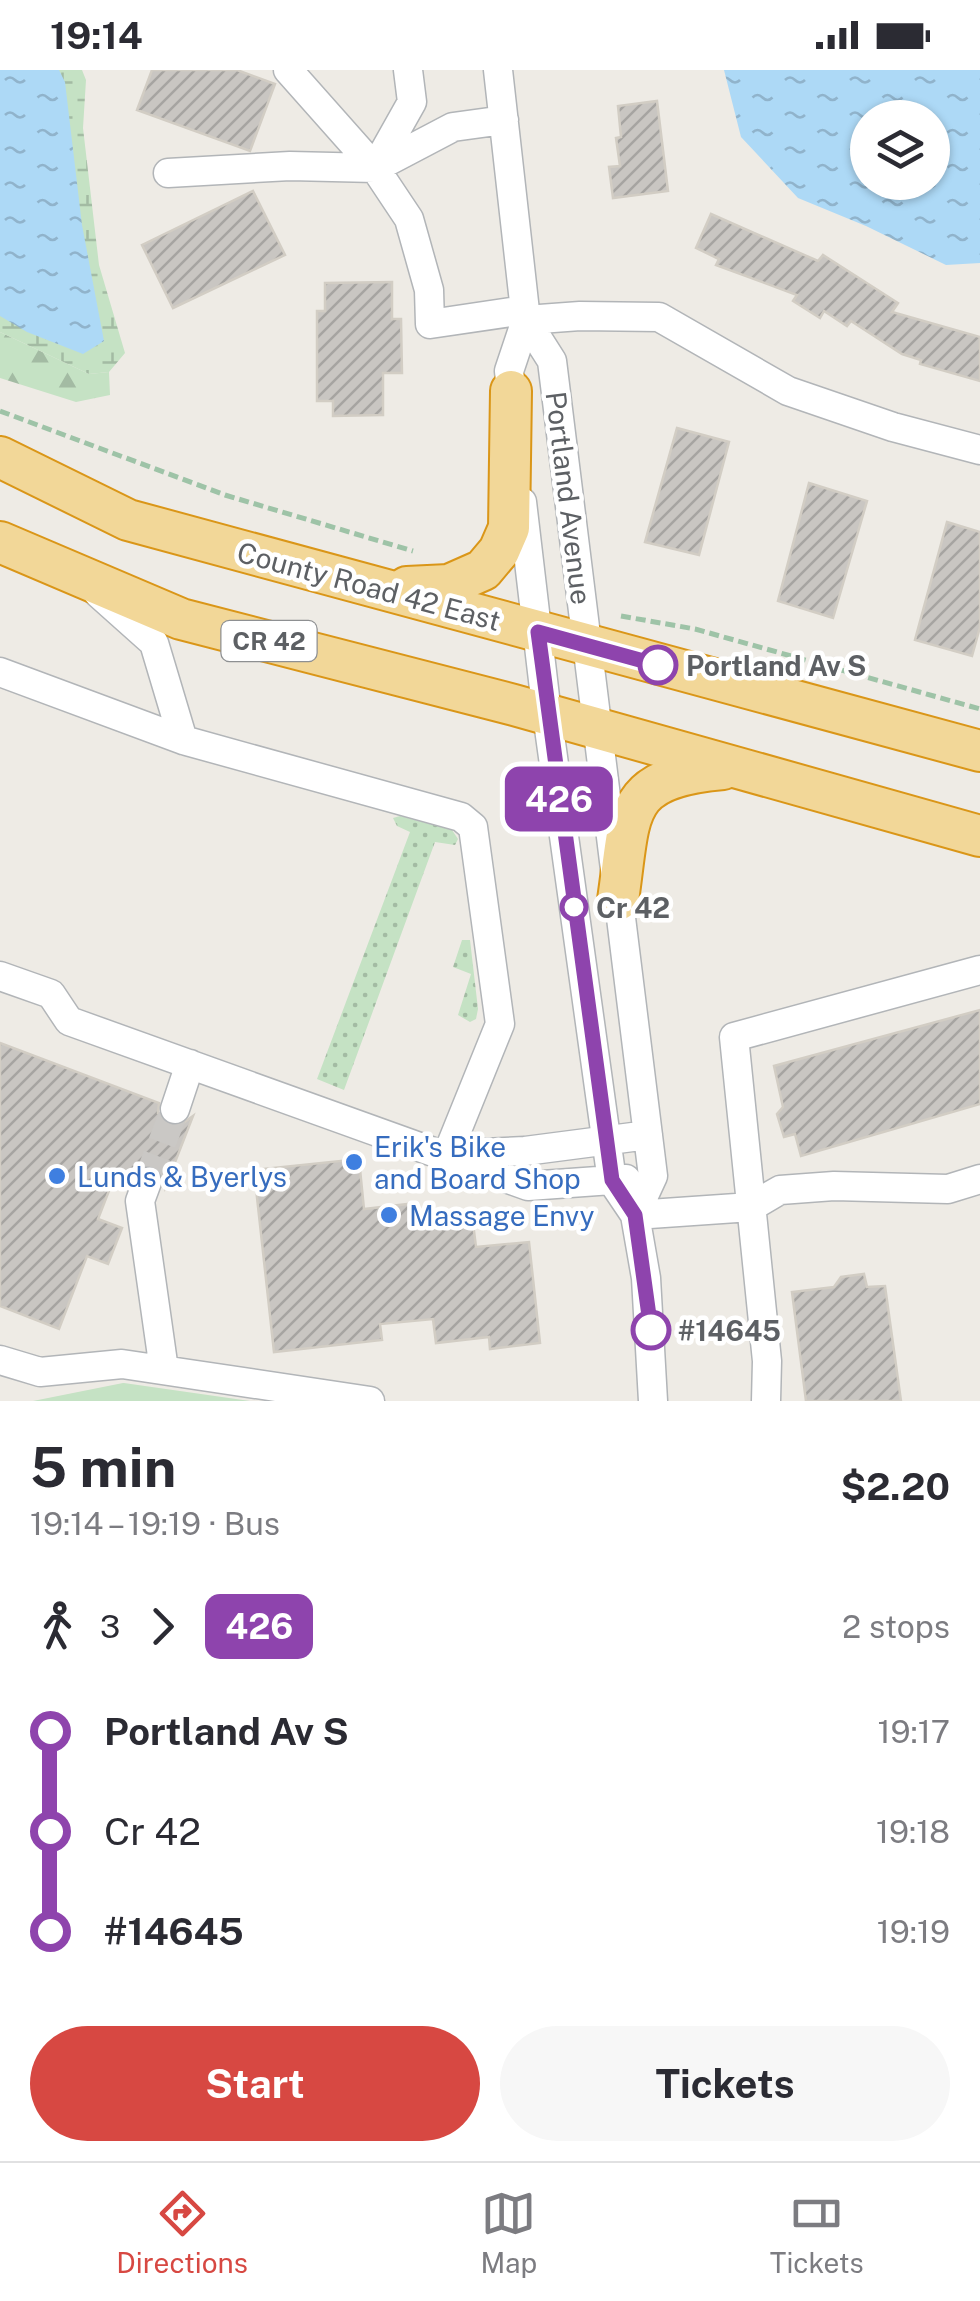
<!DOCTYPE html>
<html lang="en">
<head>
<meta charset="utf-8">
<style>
  :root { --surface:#fff; --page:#f7f7f7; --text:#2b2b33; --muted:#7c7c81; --line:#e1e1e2; --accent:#d74842 }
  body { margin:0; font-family:"Public Sans",sans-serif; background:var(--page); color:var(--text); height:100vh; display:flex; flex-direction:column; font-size:38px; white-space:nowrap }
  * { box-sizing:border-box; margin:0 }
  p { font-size:32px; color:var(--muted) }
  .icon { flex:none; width:55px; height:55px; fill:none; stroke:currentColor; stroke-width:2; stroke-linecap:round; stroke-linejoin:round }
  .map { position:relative; height:1331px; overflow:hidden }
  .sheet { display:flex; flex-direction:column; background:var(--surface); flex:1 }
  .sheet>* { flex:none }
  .badge { padding:0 20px; border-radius:15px; font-size:35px; line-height:65px }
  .fabs { position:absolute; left:850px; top:30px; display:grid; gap:20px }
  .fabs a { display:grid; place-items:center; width:100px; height:100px; border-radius:50%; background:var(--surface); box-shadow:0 2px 8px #0004; font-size:50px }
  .map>.badge { position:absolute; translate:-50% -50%; box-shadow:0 0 0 5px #fff }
  .legs { display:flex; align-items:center; gap:15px; height:110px; padding:0 30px; font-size:32px }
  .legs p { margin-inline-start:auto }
  .headline { display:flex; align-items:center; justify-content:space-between; height:170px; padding:0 30px }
  h1 { font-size:55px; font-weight:700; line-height:75px }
  .primary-button { display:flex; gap:20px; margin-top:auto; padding:20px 30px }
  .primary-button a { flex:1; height:115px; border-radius:60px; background:var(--accent); color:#fff; font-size:40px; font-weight:700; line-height:115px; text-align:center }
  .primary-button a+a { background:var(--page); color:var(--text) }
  ul { padding:0 30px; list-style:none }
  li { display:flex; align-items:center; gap:35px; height:100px; font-size:38px }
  li i { display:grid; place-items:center; width:15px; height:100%; margin:0 12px; background:currentColor }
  li i::after { content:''; width:25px; height:25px; margin:-12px; border:8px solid; border-radius:50%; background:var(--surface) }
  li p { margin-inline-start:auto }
  li:first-child i { background:linear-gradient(#0000 50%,currentColor 0) }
  li:last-child i { background:linear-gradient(currentColor 50%,#0000 0) }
  .status { display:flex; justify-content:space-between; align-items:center; height:70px; padding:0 50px; background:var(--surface); direction:ltr }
  .status svg { height:28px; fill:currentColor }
  .menu { display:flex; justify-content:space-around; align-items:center; height:140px; border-top:2px solid var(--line); background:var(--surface); font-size:28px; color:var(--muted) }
  .menu a { display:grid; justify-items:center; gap:5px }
  .menu .selected { color:var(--accent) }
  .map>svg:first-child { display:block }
  .grass { fill:url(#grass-dots) }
  .forest { fill:url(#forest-firs) }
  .wetland { fill:url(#wetland-marsh) }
  .park { fill:#c5e2c4 }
  .water { fill:url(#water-ripples); fill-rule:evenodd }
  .building { fill:url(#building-hatch); stroke:#d2cdc4; stroke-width:2.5 }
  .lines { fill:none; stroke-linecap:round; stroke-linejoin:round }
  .minor-tunnel { stroke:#cac8c5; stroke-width:28; stroke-dasharray:28 14; stroke-linecap:butt }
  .minor-casing { stroke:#b2b5b8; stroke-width:31 }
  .highway-casing { stroke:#da9618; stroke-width:44 }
  .path { stroke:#9ec3a7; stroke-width:5; stroke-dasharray:10 5; stroke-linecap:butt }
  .minor { stroke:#fff; stroke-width:28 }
  .highway { stroke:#f2d798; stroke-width:40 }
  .line-1-casing { stroke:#fff; stroke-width:22 }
  .line-1 { stroke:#8e44ad; stroke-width:15 }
  .stop-1-dot { fill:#fff; stroke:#8e44ad; stroke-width:5 }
  .shop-dot { fill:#3f7fe0; stroke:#fff; stroke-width:4 }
  .labels { text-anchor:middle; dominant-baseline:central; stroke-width:9; stroke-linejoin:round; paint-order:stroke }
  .shield { fill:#fff; stroke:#8e9092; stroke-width:2.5 }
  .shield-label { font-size:25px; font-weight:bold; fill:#5d6064 }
  .street-label { font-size:28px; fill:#5d6064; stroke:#fff }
  .stop-label { font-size:28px; font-weight:bold; fill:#5d6064; stroke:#fff; text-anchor:start }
  .shop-label { font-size:28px; fill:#366cbe; stroke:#fff; text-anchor:start }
</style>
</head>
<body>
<div class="status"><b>19:14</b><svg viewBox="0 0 49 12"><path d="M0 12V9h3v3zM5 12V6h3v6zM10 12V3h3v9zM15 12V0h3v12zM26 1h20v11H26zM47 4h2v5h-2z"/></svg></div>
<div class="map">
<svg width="980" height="1331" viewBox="0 0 980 1331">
  <defs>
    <pattern id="grass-dots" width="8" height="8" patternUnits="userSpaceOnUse" patternTransform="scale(2.5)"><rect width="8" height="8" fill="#c5e2c4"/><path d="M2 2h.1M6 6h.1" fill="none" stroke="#a3bba3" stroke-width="1.8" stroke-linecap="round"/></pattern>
    <pattern id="forest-firs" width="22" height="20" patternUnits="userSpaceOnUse" patternTransform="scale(2.5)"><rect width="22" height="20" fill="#c5e2c4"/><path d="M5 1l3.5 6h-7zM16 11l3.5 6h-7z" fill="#a3bba3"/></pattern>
    <pattern id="wetland-marsh" width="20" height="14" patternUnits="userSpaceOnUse" patternTransform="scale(2.5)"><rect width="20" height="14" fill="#c5e2c4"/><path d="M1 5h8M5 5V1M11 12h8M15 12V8" fill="none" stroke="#a3bba3"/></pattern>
    <pattern id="water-ripples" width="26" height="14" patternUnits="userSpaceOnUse" patternTransform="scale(2.5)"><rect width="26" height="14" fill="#add9f6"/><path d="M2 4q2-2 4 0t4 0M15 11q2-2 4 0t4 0" fill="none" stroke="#90b3cb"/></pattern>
    <pattern id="building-hatch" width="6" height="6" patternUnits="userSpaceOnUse" patternTransform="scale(2.5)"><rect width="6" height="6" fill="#c9c6c2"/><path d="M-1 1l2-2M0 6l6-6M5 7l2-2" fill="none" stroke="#a6a4a1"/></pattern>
  </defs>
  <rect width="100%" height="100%" fill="#eeebe5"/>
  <!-- grass -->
  <path class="grass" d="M 400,746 L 452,760 L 458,769 L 455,775 L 435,772 L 344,1020 L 317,1009 L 410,762 L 397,756 L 393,748 Z
    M 462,870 L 470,870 L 478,939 L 476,949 L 470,952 L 458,945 L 471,904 L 453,897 Z"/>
  <!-- forest -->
  <path class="forest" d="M 0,262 L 89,304 L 109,302 L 110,325 L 76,332 L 0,308 Z"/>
  <!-- wetland -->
  <path class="wetland" d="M 0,0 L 82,0 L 86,10 L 83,58 L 99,195 L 125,283 L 109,302 L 89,304 L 0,262 Z"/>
  <!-- park -->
  <path class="park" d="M 123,1313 L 124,1313 L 250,1331 L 33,1331 Z"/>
  <!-- water -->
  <path class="water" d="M 0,0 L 59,0 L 65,12 L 82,155 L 104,271 L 83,284 L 27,262 L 0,246 Z
    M 724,0 L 980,0 L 980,193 L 946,195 L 866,156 L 798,128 L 741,67 ZM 868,48 L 932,48 L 932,112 L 868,112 Z"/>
  <!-- building -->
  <path class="building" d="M 152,0 L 237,0 L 275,14 L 250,81 L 137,40 Z
    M 657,31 L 668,121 L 613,128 L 609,97 L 620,96 L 616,68 L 621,67 L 618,36 Z
    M 253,121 L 285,185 L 173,238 L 142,175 Z
    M 711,144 L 818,191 L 823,185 L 898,233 L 892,242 L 980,267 L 980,311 L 920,294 L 921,290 L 902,284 L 851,251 L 847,256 L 824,241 L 820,248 L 793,231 L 797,225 L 716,195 L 719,189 L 696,178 Z
    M 392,212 L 392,249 L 401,249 L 402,303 L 383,303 L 383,345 L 333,346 L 333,331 L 317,331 L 317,241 L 325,241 L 325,213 Z
    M 677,358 L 729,372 L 699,485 L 645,472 Z
    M 809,413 L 867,431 L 833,548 L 778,531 Z
    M 947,452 L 980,462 L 980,557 L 972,586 L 915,570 Z
    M 980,940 L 980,1034 L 801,1086 L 795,1064 L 784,1067 L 777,1044 L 783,1037 L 774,996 Z
    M 0,973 L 159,1033 L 158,1043 L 169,1055 L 179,1056 L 193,1046 L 165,1118 L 161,1102 L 154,1096 L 143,1095 L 131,1105 L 117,1100 L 98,1149 L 122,1158 L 108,1194 L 87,1186 L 59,1259 L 0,1236 Z
    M 359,1089 L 364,1139 L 417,1133 L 420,1158 L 473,1153 L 476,1177 L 529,1172 L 540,1273 L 490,1279 L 489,1267 L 436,1273 L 433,1249 L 380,1254 L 382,1270 L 274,1282 L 254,1100 Z
    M 864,1204 L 867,1217 L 885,1216 L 901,1331 L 806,1331 L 792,1222 L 834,1217 L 841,1207 Z"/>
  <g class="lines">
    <!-- minor-tunnel -->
    <path class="minor-tunnel" d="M 147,1112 L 175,1039"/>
    <defs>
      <path id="minor" d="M 498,0 L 526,250 L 509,301 L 513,339
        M 376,96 L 412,32 L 408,0
        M 375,98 L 409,149 L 429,220 L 430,254 L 525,240
        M 375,98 L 453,57 L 504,50
        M 168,103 L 290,96 L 375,98 L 288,0
        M 526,250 L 552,291 L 653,1106 L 635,1145
        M 526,250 L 580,246 L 659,247 L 788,321 L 893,357 L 980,380
        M 522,432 L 547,644 L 612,1111 L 635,1145 L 646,1208 L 653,1331
        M 98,523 L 154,573 L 183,670
        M 0,602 L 183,670 L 461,747 L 473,757 L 500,954 L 447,1085
        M 0,906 L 51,924 L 69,951 L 528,1116 L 626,1109
        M 175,1039 L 190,994
        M 460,1084 L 525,1081 L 648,1065
        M 147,1112 L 140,1131 L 164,1300
        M 635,1145 L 751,1137 L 780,1120 L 834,1116 L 948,1119 L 980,1109
        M 0,1290 L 40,1302 L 122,1294 L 370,1331
        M 766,1331 L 767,1291 L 734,967 L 980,900"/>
      <path id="highway" d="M 0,387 L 128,450 L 980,681
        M 0,472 L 181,549 L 514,635 L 980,766
        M 407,517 L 449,515 L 483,500 L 499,481 L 509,458 L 511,321
        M 618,830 C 631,743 620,708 723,699"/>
    </defs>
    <!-- minor casing -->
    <use href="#minor" class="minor-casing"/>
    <!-- highway casing -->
    <use href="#highway" class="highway-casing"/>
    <!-- path -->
    <path class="path" d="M 0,341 L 225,425 L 413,481
      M 621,546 L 695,559 L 980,639"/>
    <!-- minor -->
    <use href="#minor" class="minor"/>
    <!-- highway -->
    <use href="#highway" class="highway"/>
  </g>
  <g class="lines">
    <defs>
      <path id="line-1" d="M 651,1260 L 635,1145 L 612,1110 L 538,562 L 658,595"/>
    </defs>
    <!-- line-1 casing -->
    <use href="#line-1" class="line-1-casing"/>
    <!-- line-1 -->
    <use href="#line-1" class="line-1"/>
  </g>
  <!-- markers -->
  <g class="stop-1-dot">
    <circle cx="658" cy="595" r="18"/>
    <circle cx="574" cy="837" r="12"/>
    <circle cx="651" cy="1260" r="18"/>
  </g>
  <g class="shop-dot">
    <circle cx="354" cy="1092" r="10"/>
    <circle cx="57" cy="1106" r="10"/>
    <circle cx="389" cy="1145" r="10"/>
  </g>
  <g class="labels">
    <!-- shield labels -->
    <rect class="shield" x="221.5" y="551" width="95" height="40" rx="8"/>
    <g class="shield-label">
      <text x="269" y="571">CR 42</text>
    </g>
    <!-- street labels -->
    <g class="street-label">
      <text transform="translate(569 428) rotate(83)">Portland Avenue</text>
      <text transform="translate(369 516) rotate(15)">County Road 42 East</text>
    </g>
    <!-- stop labels -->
    <g class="stop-label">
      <text x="686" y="595">Portland Av S</text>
      <text x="596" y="837">Cr 42</text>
      <text x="678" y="1260">#14645</text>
    </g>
    <!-- shop labels -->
    <g class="shop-label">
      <text x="374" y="1076">Erik's Bike<tspan x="374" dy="32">and Board Shop</tspan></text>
      <text x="77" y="1106">Lunds &amp; Byerlys</text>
      <text x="409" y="1145">Massage Envy</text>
    </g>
  </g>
</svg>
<div class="fabs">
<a><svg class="icon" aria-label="layers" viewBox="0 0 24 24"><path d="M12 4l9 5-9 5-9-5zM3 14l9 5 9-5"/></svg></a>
</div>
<b class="badge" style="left:559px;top:729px;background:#8e44ad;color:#fff">426</b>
</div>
<section class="sheet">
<div class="headline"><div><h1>5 min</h1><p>19:14 – 19:19 · Bus</p></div><b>$2.20</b></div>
<div class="legs"><svg class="icon" aria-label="walk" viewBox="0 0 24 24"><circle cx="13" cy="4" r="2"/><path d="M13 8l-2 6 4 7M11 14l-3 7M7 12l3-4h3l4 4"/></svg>3<svg class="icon" aria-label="forward" viewBox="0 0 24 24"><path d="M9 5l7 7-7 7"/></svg><b class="badge" style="background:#8e44ad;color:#fff">426</b><p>2 stops</p></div>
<ul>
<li><i style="color:#8e44ad"></i><b>Portland Av S</b><p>19:17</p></li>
<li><i style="color:#8e44ad"></i><span>Cr 42</span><p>19:18</p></li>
<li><i style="color:#8e44ad"></i><b>#14645</b><p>19:19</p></li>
</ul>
<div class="primary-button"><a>Start</a><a>Tickets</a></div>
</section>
<nav class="menu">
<a class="selected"><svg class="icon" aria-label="directions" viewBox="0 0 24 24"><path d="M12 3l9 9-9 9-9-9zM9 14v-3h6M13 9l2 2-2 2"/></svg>Directions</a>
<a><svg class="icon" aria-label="map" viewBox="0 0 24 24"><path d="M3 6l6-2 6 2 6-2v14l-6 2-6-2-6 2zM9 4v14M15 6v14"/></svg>Map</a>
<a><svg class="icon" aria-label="tickets" viewBox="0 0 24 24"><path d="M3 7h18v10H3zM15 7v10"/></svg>Tickets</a>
</nav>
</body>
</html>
